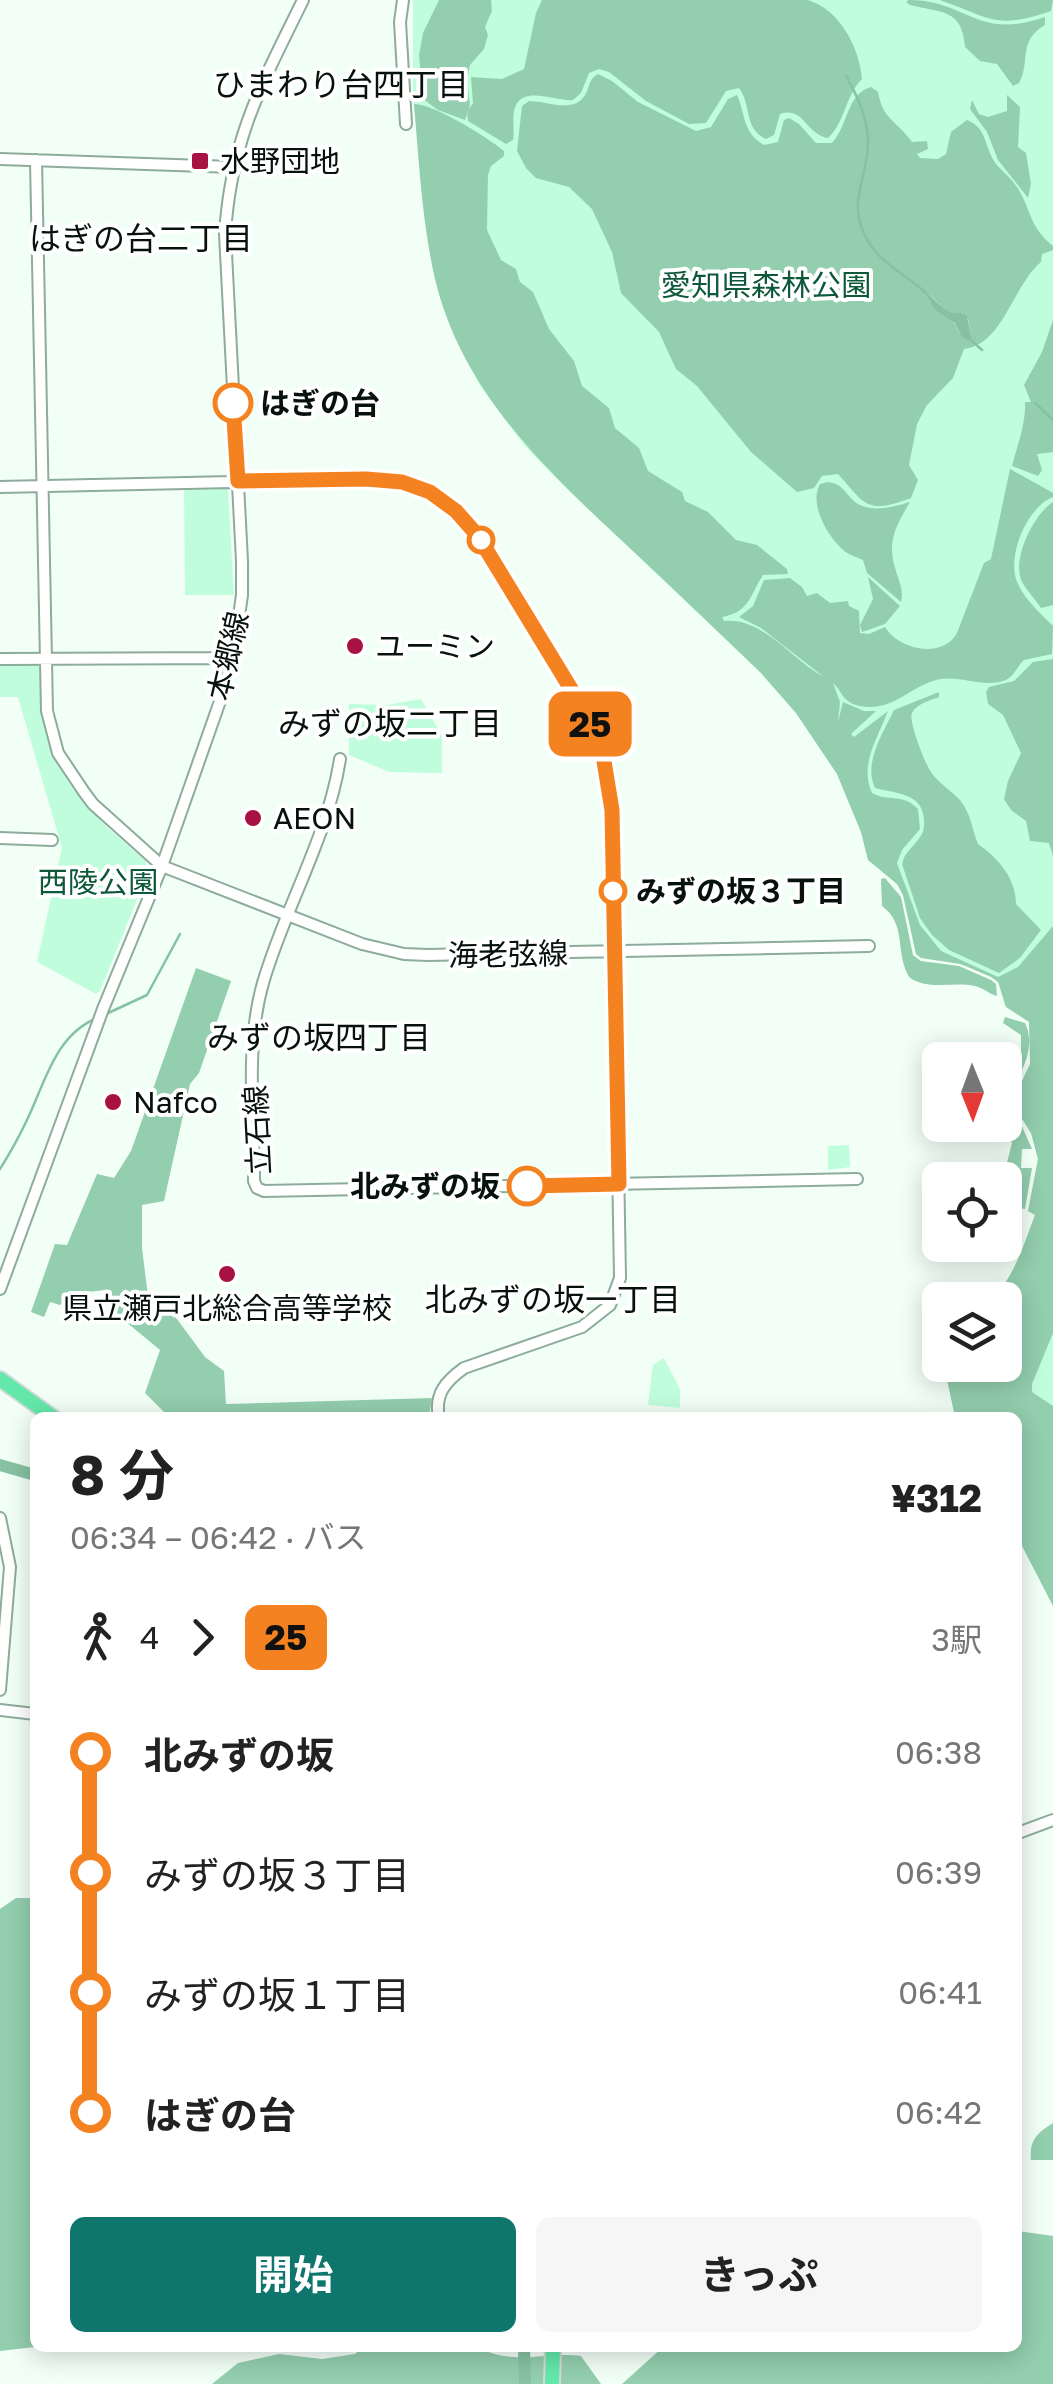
<!DOCTYPE html>
<html lang="ja">
<head>
<meta charset="utf-8">
<style>
  :root { --surface:#fff; --page:#f6f6f6; --text:#222; --muted:#767676; --accent:#0f766e }
  body { margin:0; font-family:"Golos Text","Noto Sans JP",sans-serif; background:var(--page); color:var(--text); height:100vh; display:flex; flex-direction:column; font-size:38px; white-space:nowrap }
  * { box-sizing:border-box; margin:0 }
  p { font-size:32px; color:var(--muted) }
  .icon { flex:none; width:55px; height:55px; fill:none; stroke:currentColor; stroke-width:2; stroke-linecap:round; stroke-linejoin:round }
  .map { position:relative; flex:1; overflow:hidden }
  .sheet { position:absolute; left:30px; top:1412px; width:992px; height:940px; display:flex; flex-direction:column; background:var(--surface); border-radius:15px; box-shadow:0 5px 25px #0003 }
  .sheet>* { flex:none }
  .badge { padding:0 20px; border-radius:15px; font-size:35px; line-height:65px }
  .needle { width:65px; rotate:179deg }
  .buttons { position:absolute; left:922px; top:1042px; display:grid; gap:20px }
  .buttons a { display:grid; place-items:center; width:100px; height:100px; border-radius:15px; background:var(--surface); box-shadow:0 5px 25px #0003; font-size:50px }
  .map>.badge { position:absolute; translate:-50% -50%; box-shadow:0 0 0 5px #fff }
  .legs { display:flex; align-items:center; gap:15px; height:110px; padding:0 40px; font-size:32px }
  .legs p { margin-inline-start:auto }
  .headline { display:flex; align-items:center; justify-content:space-between; height:170px; padding:0 40px }
  h1 { font-size:55px; font-weight:700; line-height:75px }
  .button { display:flex; gap:20px; margin-top:auto; padding:20px 40px }
  .button a { flex:1; height:115px; border-radius:15px; background:var(--accent); color:#fff; font-size:40px; font-weight:700; line-height:115px; text-align:center }
  .button a+a { background:var(--page); color:var(--text) }
  ul { padding:0 40px; list-style:none }
  li { display:flex; align-items:center; gap:35px; height:120px; font-size:38px }
  li i { display:grid; place-items:center; width:15px; height:100%; margin:0 12px; background:currentColor }
  li i::after { content:''; width:25px; height:25px; margin:-12px; border:8px solid; border-radius:50%; background:var(--surface) }
  li p { margin-inline-start:auto }
  li:first-child i { background:linear-gradient(#0000 50%,currentColor 0) }
  li:last-child i { background:linear-gradient(currentColor 50%,#0000 0) }
  .map>svg:first-child { display:block }
  .green { fill:#c0fddc }
  .forest { fill:#93ceae; fill-rule:evenodd }
  .water { fill:#86c2a2 }
  .lines { fill:none; stroke-linecap:round; stroke-linejoin:round }
  .stream { stroke:#86c2a2; stroke-width:2.5 }
  .river { stroke:#86c2a2; stroke-width:12 }
  .minor-casing { stroke:#8dac9b; stroke-width:14 }
  .highway-casing { stroke:#d7d9d8; stroke-width:18 }
  .minor { stroke:#fff; stroke-width:10 }
  .highway { stroke:#63e7aa; stroke-width:14 }
  .line-1-casing { stroke:#fff; stroke-width:22 }
  .line-1 { stroke:#f58220; stroke-width:15 }
  .poi-dot { fill:#a81243; stroke:#fff; stroke-width:4 }
  .stop-1-dot { fill:#fff; stroke:#f58220; stroke-width:5 }
  .labels { text-anchor:middle; dominant-baseline:central; stroke-width:8; stroke-linejoin:round; paint-order:stroke }
  .poi-label { font-size:30px; fill:#07120c; stroke:#fff; text-anchor:start }
  .park-label { font-size:30px; fill:#0d573a; stroke:#fff }
  .stop-label { font-size:30px; font-weight:bold; fill:#07120c; stroke:#fff; text-anchor:start }
  .street-label { font-size:30px; fill:#07120c; stroke:#fff }
  .neighbourhood-label { font-size:32px; fill:#07120c; stroke:#fff }
</style>
</head>
<body>
<div class="map">
<svg width="1053" height="2384" viewBox="0 0 1053 2384">
  <rect width="100%" height="100%" fill="#f2fff7"/>
  <!-- green -->
  <path class="green" d="M 413,0 L 1053,0 L 1053,1606 L 1018,1538 L 1018,1418 L 955,1417 L 944,1365 L 1005,1365 L 1005,1300 L 986,1300 C 1010,1292 1026,1238 1035,1215 L 1028,1211 L 1038,1159 L 1031,1133 L 1015,1108 L 1014,1098 L 1030,1064 L 1031,1028 L 1029,1022 L 1006,1007 C 1002,1000 1003,991 999,984 C 988,966 941,961 921,958 L 916,954 L 903,895 L 897,884 L 868,860 L 861,832 L 837,774 L 796,713 L 761,673 L 556,478 L 524,445 L 480,386 L 454,335 L 436,280 L 430,247 L 413,97 Z
    M 228,488 L 234,595 L 185,595 L 184,489 Z
    M 36,664 L 42,669 C 44,690 44,712 48,732 C 59,789 105,826 146,861 L 147,875 L 100,991 L 96,994 L 37,962 L 62,848 L 18,697 L 0,697 L 0,665 Z
    M 421,699 L 442,736 L 442,773 L 389,772 L 349,755 L 349,704 L 387,705 Z
    M 849,1145 L 850,1167 L 828,1170 L 828,1146 Z
    M 664,1358 L 680,1389 L 680,1408 L 648,1405 L 653,1365 Z"/>
  <!-- forest -->
  <path class="forest" d="M 439,0 L 491,0 L 492,11 L 485,27 L 488,35 L 484,49 L 470,65 L 467,80 L 470,105 L 465,120 L 438,110 L 423,99 L 419,55 L 423,33 Z
    M 542,0 L 808,0 C 840,10 859,47 862,79 C 845,96 845,123 828,138 C 806,135 804,106 780,114 L 774,135 L 766,139 C 743,128 752,105 739,88 L 726,91 L 706,123 L 689,124 L 646,101 L 609,72 L 599,69 L 589,73 L 581,93 L 573,100 C 557,102 526,86 516,105 C 511,114 515,131 513,140 L 506,144 L 468,121 L 467,112 L 473,103 L 471,77 L 502,79 L 524,69 L 536,13 Z
    M 909,0 C 967,0 977,41 1045,17 L 1045,25 C 1017,41 1031,62 1019,83 L 1013,86 L 997,64 L 980,61 L 965,47 C 962,8 941,13 910,5 L 906,2 Z
    M 940,0 L 1053,0 L 1051,11 C 995,30 991,18 940,0 Z
    M 598,74 L 612,81 L 638,102 L 696,131 L 711,127 L 728,99 L 737,95 C 746,115 742,132 764,145 L 778,142 L 784,120 L 789,118 L 799,124 L 816,143 L 832,143 C 848,126 847,93 871,87 L 878,92 C 883,120 896,120 912,142 L 927,141 L 928,149 L 917,154 L 920,158 L 938,159 L 946,154 L 951,132 L 967,120 C 988,128 984,148 996,164 C 1002,171 1011,178 1017,187 C 1032,210 1028,226 1053,246 L 1053,250 L 1042,254 L 1041,262 C 1013,285 1003,345 964,349 L 953,378 L 927,405 L 917,424 L 909,465 L 918,480 L 911,498 C 866,515 865,504 838,474 L 822,476 L 814,488 L 797,492 L 751,452 L 697,386 L 676,369 L 659,332 L 621,293 L 612,252 L 592,209 L 569,187 L 536,178 L 526,168 L 517,151 L 522,106 L 529,101 C 547,101 574,114 585,95 C 591,85 588,80 598,74 ZM 930,295 C 941,304 945,317 962,312 L 968,319 L 971,338 L 959,332 C 953,314 938,317 930,295 Z
    M 1007,95 L 1020,107 L 1018,147 L 1026,153 L 1031,184 L 1028,198 L 998,160 L 987,132 L 970,109 L 972,100 L 979,114 L 988,117 L 1007,111 Z
    M 414,104 C 432,103 489,138 504,151 L 504,156 L 491,166 L 488,175 L 487,230 L 501,260 L 516,269 L 520,282 L 533,292 L 549,329 L 574,361 L 582,386 L 609,408 L 615,428 L 639,448 L 648,471 L 682,492 L 685,501 L 708,512 L 736,540 L 757,545 L 787,569 L 788,574 L 763,575 C 750,595 750,612 722,617 L 724,621 C 763,617 792,660 824,677 L 761,628 L 739,617 L 753,606 L 764,580 L 790,578 L 802,587 L 807,596 L 817,593 L 830,603 L 848,601 L 849,606 L 859,611 L 860,633 L 869,634 L 885,627 C 898,649 942,660 957,633 L 984,563 L 991,559 L 1010,469 L 1053,493 L 1053,497 C 1027,507 1005,558 1018,584 C 1026,601 1040,613 1053,626 L 1052,654 L 1024,660 C 1016,667 1015,677 1003,681 C 980,688 956,673 933,681 C 906,690 891,712 860,706 C 843,703 842,691 833,683 L 840,702 L 838,722 L 843,702 L 864,711 L 876,711 L 851,734 L 854,737 L 888,711 C 878,738 859,764 872,793 C 888,802 903,793 918,809 L 920,829 L 902,850 L 897,863 L 920,925 L 941,951 L 998,977 L 1018,967 L 1053,926 L 1053,1333 L 1032,1384 L 1032,1392 L 1053,1406 L 1053,1606 L 1018,1538 L 1018,1418 L 955,1417 L 944,1365 L 1005,1365 L 1005,1300 L 986,1300 C 1010,1292 1026,1238 1035,1215 L 1028,1211 L 1038,1159 L 1031,1133 L 1015,1108 L 1014,1098 L 1030,1064 L 1029,1022 L 1006,1007 L 998,982 L 991,977 L 961,964 L 921,958 L 916,954 L 903,895 L 897,884 L 868,860 L 861,832 L 837,774 L 796,713 L 761,673 C 719,633 677,592 634,552 C 550,474 463,395 435,279 C 422,222 419,162 414,104 Z
    M 1053,320 L 1053,452 L 1037,454 L 1042,470 L 1038,476 L 1012,466 C 1017,446 1026,424 1025,402 L 1031,402 L 1024,385 L 1042,352 Z
    M 828,482 C 843,484 844,492 854,501 C 869,514 893,507 910,502 C 896,526 886,542 896,571 C 899,582 904,590 901,602 L 867,573 L 863,560 C 856,557 847,554 842,549 C 826,534 809,503 820,484 Z
    M 1053,502 L 1053,605 L 1041,608 C 1036,600 1027,591 1022,582 C 1011,559 1034,514 1053,502 Z
    M 868,577 L 900,606 L 885,624 L 862,632 L 860,625 L 873,599 Z
    M 1053,659 L 1053,856 L 1049,843 L 1030,841 L 1026,821 L 1011,810 L 1004,799 L 1008,781 L 1021,753 L 1003,715 L 988,704 L 986,692 L 989,687 L 1014,681 L 1033,662 Z
    M 939,692 L 939,697 C 931,700 916,704 912,713 C 908,720 925,764 931,772 C 938,783 951,790 960,800 C 971,814 972,829 978,844 C 998,858 1016,878 1016,904 L 1041,930 L 1020,958 L 999,973 L 949,950 L 932,935 L 920,918 L 902,864 C 905,851 913,848 920,837 C 924,832 924,828 924,821 C 923,792 896,794 875,788 C 863,763 883,733 894,710 Z
    M 885,878 L 901,897 L 913,955 L 921,961 L 959,966 L 991,980 L 996,984 L 997,996 C 989,994 984,988 975,986 C 953,981 930,991 910,978 C 894,954 908,925 882,906 L 881,879 Z
    M 196,968 L 231,981 L 199,1073 L 190,1084 L 164,1201 L 142,1205 L 142,1248 L 149,1304 L 171,1311 L 205,1357 L 224,1371 L 226,1404 L 432,1398 L 429,1417 L 169,1417 L 145,1393 L 160,1350 L 114,1312 L 106,1290 L 77,1293 L 60,1305 L 50,1302 L 44,1317 L 31,1312 L 55,1244 L 67,1245 L 97,1174 L 114,1178 L 131,1151 Z
    M 1005,1017 L 1025,1023 C 1038,1051 1018,1073 1010,1099 L 1032,1149 L 1022,1149 L 1021,1168 L 1032,1168 L 1025,1209 L 1005,1206 L 1003,1178 L 1012,1143 L 1006,1129 L 1005,1077 L 1012,1071 L 1014,1058 L 1021,1054 L 1021,1035 L 1003,1023 Z
    M 16,1898 L 35,1898 L 35,2347 L 0,2351 L 0,1909 Z
    M 1053,2123 L 1053,2160 L 1031,2160 C 1029,2140 1037,2133 1053,2123 Z
    M 1018,2231 L 1053,2236 L 1053,2384 L 622,2384 L 662,2348 L 1018,2348 Z
    M 361,2348 L 481,2348 C 510,2366 551,2351 581,2356 L 601,2384 L 212,2384 L 238,2363 L 279,2354 L 322,2359 L 355,2354 Z"/>
  <!-- water -->
  <path class="water" d="M 925,292 C 938,300 945,317 961,312 L 967,316 L 972,342 L 962,337 L 955,323 L 935,310 Z"/>
  <g class="lines">
    <!-- stream -->
    <path class="stream" d="M 846,76 C 857,95 868,119 868,142 C 868,180 845,203 868,241 C 882,265 907,275 926,293
      M 972,341 L 982,350
      M 1035,403 L 1053,420
      M 104,1015 L 147,995 L 180,934
      M 0,1169 C 10,1153 19,1137 27,1120 C 45,1083 55,1035 97,1018"/>
    <!-- river -->
    <path class="river" d="M 0,1465 L 35,1475
      M 524,2348 L 525,2384"/>
    <defs>
      <path id="minor" d="M 403,0 L 400,22 L 406,124
        M 0,159 L 234,167
        M 36,160 L 47,711 L 58,753 L 84,792 L 93,804 L 162,866 L 362,944 L 404,954 L 428,955 L 869,946
        M 0,487 L 366,479 L 402,482 L 430,493 L 456,511 L 478,536 L 582,707 L 602,749 L 612,810 L 620,1278 L 610,1305 L 582,1327 L 464,1368 C 446,1381 434,1394 439,1418
        M 0,659 L 233,658
        M 340,759 C 328,837 285,907 263,983 C 245,1045 254,1117 254,1181 L 257,1188 L 264,1191 L 857,1179
        M 0,838 L 52,840
        M 0,1289 L 103,1009 L 162,866 L 219,704 L 233,658 L 242,595 L 242,561 L 225,234 C 231,138 262,84 303,0
        M 0,1518 L 10,1567 L 0,1690
        M 0,1710 L 35,1714
        M 1018,1833 L 1053,1820"/>
      <path id="highway" d="M 0,1379 L 54,1418
        M 552,2384 L 553,2348"/>
    </defs>
    <!-- minor casing -->
    <use href="#minor" class="minor-casing"/>
    <!-- highway casing -->
    <use href="#highway" class="highway-casing"/>
    <!-- minor -->
    <use href="#minor" class="minor"/>
    <!-- highway -->
    <use href="#highway" class="highway"/>
  </g>
  <g class="lines">
    <defs>
      <path id="line-1" d="M 233,403 L 238,481 L 366,479 L 402,482 L 430,492 L 456,511 L 478,536 L 582,707 L 602,749 L 612,810 L 619,1184 L 527,1186"/>
    </defs>
    <!-- line-1 casing -->
    <use href="#line-1" class="line-1-casing"/>
    <!-- line-1 -->
    <use href="#line-1" class="line-1"/>
  </g>
  <!-- markers -->
  <g class="poi-dot">
    <rect x="190" y="151" width="20" height="20" rx="5"/>
    <circle cx="355" cy="646" r="10"/>
    <circle cx="253" cy="818" r="10"/>
    <circle cx="113" cy="1102" r="10"/>
    <circle cx="227" cy="1274" r="10"/>
  </g>
  <g class="stop-1-dot">
    <circle cx="233" cy="403" r="18"/>
    <circle cx="481" cy="540" r="12"/>
    <circle cx="613" cy="891" r="12"/>
    <circle cx="527" cy="1186" r="18"/>
  </g>
  <g class="labels">
    <!-- poi labels -->
    <g class="poi-label">
      <text x="220" y="161">水野団地</text>
      <text x="375" y="646">ユーミン</text>
      <text x="273" y="818">AEON</text>
      <text x="133" y="1102">Nafco</text>
      <text x="227" y="1308" text-anchor="middle">県立瀬戸北総合高等学校</text>
    </g>
    <!-- park labels -->
    <g class="park-label">
      <text x="766" y="285">愛知県森林公園</text>
      <text x="98" y="882">西陵公園</text>
    </g>
    <!-- stop labels -->
    <g class="stop-label">
      <text x="260" y="403">はぎの台</text>
      <text x="636" y="891">みずの坂３丁目</text>
      <text x="500" y="1186" text-anchor="end">北みずの坂</text>
    </g>
    <!-- street labels -->
    <g class="street-label">
      <text transform="translate(228 656) rotate(-77)">本郷線</text>
      <text transform="translate(508 954) rotate(-1)">海老弦線</text>
      <text transform="translate(257 1130) rotate(-93)">立石線</text>
    </g>
    <!-- neighbourhood labels -->
    <g class="neighbourhood-label">
      <text x="341" y="84">ひまわり台四丁目</text>
      <text x="141" y="238">はぎの台二丁目</text>
      <text x="390" y="723">みずの坂二丁目</text>
      <text x="319" y="1037">みずの坂四丁目</text>
      <text x="553" y="1299">北みずの坂一丁目</text>
    </g>
  </g>
</svg>
<div class="buttons">
<a><svg class="needle" viewBox="-14 -14 28 28"><path d="M0-13l5 13h-10z" fill="#e53935"/><path d="M0 13l5-13h-10z" fill="#767676"/></svg></a>
<a><svg class="icon" aria-label="locate" viewBox="0 0 24 24"><circle cx="12" cy="12" r="6"/><path d="M12 2v4M12 18v4M2 12h4M18 12h4"/></svg></a>
<a><svg class="icon" aria-label="layers" viewBox="0 0 24 24"><path d="M12 4l9 5-9 5-9-5zM3 14l9 5 9-5"/></svg></a>
</div>
<b class="badge" style="left:590px;top:724px;background:#f58220;color:#111">25</b>
<section class="sheet">
<div class="headline"><div><h1>8 分</h1><p>06:34 – 06:42 · バス</p></div><b>¥312</b></div>
<div class="legs"><svg class="icon" aria-label="walk" viewBox="0 0 24 24"><circle cx="13" cy="4" r="2"/><path d="M13 8l-2 6 4 7M11 14l-3 7M7 12l3-4h3l4 4"/></svg>4<svg class="icon" aria-label="forward" viewBox="0 0 24 24"><path d="M9 5l7 7-7 7"/></svg><b class="badge" style="background:#f58220;color:#111">25</b><p>3駅</p></div>
<ul>
<li><i style="color:#f58220"></i><b>北みずの坂</b><p>06:38</p></li>
<li><i style="color:#f58220"></i><span>みずの坂３丁目</span><p>06:39</p></li>
<li><i style="color:#f58220"></i><span>みずの坂１丁目</span><p>06:41</p></li>
<li><i style="color:#f58220"></i><b>はぎの台</b><p>06:42</p></li>
</ul>
<div class="button"><a>開始</a><a>きっぷ</a></div>
</section>
</div>
</body>
</html>
